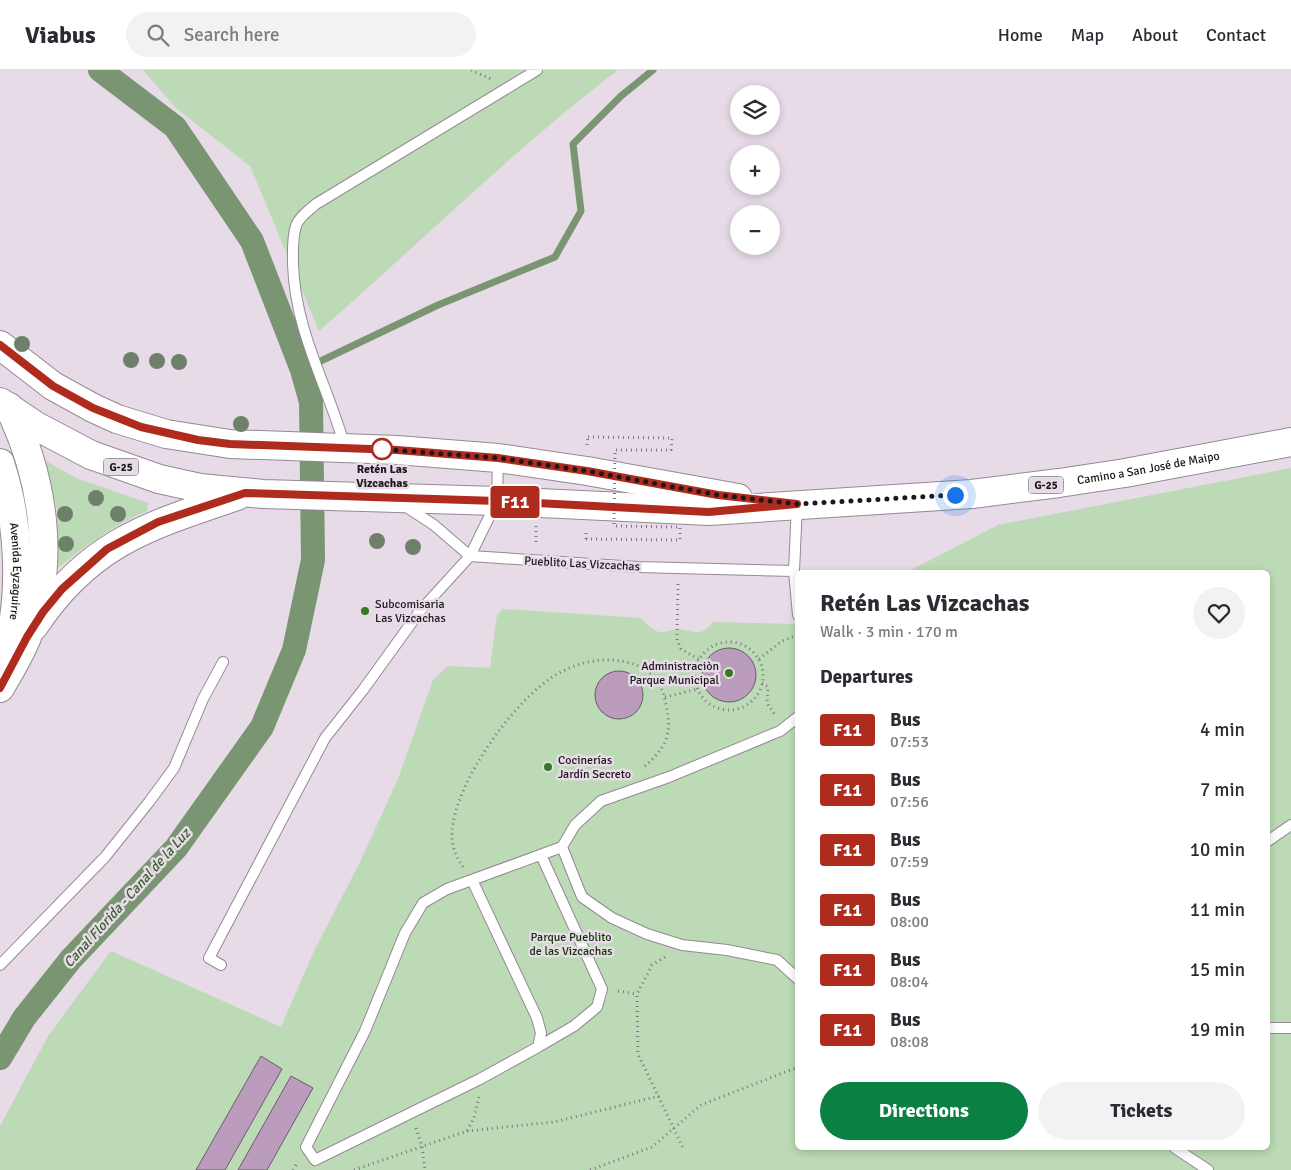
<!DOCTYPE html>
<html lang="en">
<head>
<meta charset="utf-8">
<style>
  :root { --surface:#fff; --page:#f2f2f3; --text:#2b2b33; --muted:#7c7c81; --line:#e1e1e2; --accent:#0b8043 }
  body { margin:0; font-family:Signika,sans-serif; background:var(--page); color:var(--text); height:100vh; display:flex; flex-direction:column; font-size:19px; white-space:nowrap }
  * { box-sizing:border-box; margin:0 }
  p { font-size:16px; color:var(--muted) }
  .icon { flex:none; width:28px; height:28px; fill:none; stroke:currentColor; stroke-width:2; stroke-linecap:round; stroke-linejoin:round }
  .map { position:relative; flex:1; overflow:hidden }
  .panel { position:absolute; left:795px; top:500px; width:475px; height:580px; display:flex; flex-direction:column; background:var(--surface); border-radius:8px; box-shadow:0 2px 8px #0003 }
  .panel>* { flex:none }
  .badge { padding:0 10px; border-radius:4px; font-size:18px; line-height:32px }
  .tools { position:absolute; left:730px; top:15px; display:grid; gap:10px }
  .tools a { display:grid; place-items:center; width:50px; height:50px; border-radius:50%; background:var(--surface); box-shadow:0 2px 8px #0003; font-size:25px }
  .you { position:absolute; width:25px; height:25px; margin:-12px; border:4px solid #fff; border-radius:50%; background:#1a73e8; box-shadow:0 0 0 8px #1a73e833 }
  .map>.badge { position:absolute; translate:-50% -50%; box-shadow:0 0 0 2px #fff }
  h2 { padding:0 25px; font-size:19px; line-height:45px }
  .round { display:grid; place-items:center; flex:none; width:52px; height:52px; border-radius:26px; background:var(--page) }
  .overview { display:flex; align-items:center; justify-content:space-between; height:85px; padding:0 25px }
  h1 { font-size:24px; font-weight:700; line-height:38px }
  .cta { display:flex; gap:10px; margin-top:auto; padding:10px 25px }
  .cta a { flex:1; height:58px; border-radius:30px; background:var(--accent); color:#fff; font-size:20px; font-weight:700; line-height:58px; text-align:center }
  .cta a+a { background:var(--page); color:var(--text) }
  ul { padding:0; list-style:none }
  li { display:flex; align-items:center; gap:15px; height:60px; padding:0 25px }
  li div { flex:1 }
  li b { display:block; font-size:19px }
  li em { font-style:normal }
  li .badge { min-width:55px; font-weight:700; text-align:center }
  header { display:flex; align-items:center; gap:30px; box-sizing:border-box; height:70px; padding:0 25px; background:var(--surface); border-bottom:1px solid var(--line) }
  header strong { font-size:24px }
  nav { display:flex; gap:28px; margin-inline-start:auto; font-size:18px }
  .search { width:350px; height:45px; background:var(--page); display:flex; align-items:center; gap:12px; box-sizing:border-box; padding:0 18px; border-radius:28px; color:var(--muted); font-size:19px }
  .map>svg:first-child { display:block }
  .green { fill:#bcdab5 }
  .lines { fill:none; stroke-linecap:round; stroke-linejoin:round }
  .stream { stroke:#799572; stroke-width:7 }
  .canal { stroke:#799572; stroke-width:24 }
  .building { fill:#bc9cbd; stroke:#675c67 }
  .lane-casing { stroke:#948994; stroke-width:12 }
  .primary-casing { stroke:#948994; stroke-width:30 }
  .path { stroke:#7d767e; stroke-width:3; stroke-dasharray:1 4; stroke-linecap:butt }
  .lane { stroke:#fff; stroke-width:10 }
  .primary { stroke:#fff; stroke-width:28 }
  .path-bridge { stroke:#7d767e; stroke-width:3; stroke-dasharray:1 4; stroke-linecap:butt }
  .tree { fill:#6e8069 }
  .line-casing { stroke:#fff; stroke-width:11 }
  .line { stroke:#af2b1e; stroke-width:8 }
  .walk { stroke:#1b171b; stroke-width:5; stroke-dasharray:0 9 }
  .stop-dot { fill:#fff; stroke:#af2b1e; stroke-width:2.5 }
  .poi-dot { fill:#347c21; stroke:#e6dbe7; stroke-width:2 }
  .labels { text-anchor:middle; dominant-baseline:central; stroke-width:5; stroke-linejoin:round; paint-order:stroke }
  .shield { fill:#e6dbe7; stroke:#585258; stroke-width:1 }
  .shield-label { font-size:11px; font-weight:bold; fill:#1b171b }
  .street-label { font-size:12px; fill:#1b171b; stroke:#e6dbe7 }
  .stop-label { font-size:12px; font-weight:bold; fill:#1b171b; stroke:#e6dbe7 }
  .poi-label { font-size:12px; fill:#1b171b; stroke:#e6dbe7; text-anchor:start }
  .park-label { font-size:12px; fill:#0c3502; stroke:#e6dbe7 }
  .water-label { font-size:14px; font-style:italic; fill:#375f2d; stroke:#e6dbe7 }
</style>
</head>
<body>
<header>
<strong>Viabus</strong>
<div class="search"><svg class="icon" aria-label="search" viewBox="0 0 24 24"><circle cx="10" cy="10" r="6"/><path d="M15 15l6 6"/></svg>Search here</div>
<nav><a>Home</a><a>Map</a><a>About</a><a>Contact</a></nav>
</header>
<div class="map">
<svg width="1291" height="1100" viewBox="0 0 1291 1100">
  <rect width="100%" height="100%" fill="#e6dbe7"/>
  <!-- green -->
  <path class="green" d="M 143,0 L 618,0 C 513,80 419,174 319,261 L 250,96 L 176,38 Z
    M 46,391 L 76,408 L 148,433 L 147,441 C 114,455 86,475 58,498 L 57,494 L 57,439 L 45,397 Z
    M 1291,398 L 1291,1100 L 0,1100 L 0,1056 L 48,966 L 111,881 L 281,957 L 314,881 L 359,794 L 398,709 L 433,610 L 448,596 L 490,598 L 497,545 L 503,539 L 641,548 C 646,554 654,563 663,562 C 668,562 673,559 678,559 C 695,560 699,569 713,552 L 797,554 L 798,1078 L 1268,1078 L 1268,502 L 907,502 L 998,455 Z"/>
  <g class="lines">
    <!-- stream -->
    <path class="stream" d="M 302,300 L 438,235 L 555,187 L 581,141 L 573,74 L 621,26 L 653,0"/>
    <!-- canal -->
    <path class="canal" d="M 0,988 L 24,948 L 71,889 L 176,778 L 262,657 L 294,580 L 313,490 L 311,332 L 302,300 L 252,171 L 175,57 L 100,0"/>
  </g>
  <!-- building -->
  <path class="building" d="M702 605a27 27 0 1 1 54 0a27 27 0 1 1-54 0Z
    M595 625a24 24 0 1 1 48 0a24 24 0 1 1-48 0Z
    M 261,986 L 282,999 L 225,1100 L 196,1100 Z
    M 291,1006 L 313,1018 L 267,1100 L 238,1100 Z"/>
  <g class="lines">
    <defs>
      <path id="lane" d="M 345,377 C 327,314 295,261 293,194 C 293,182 292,168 296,156 C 298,148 310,139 316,134 L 537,0
        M 797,435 L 794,501 L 798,545
        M 405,436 L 434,455 L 470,486 L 638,497 L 794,501
        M 1268,771 L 1291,755
        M 562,777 L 582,827 L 612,848 L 647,864 L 682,875 L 727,880 L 777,890 L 798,909
        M 472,810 L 537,948 L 541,963 L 538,977 L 480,1009 L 315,1090 L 306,1077 L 365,961 L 405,863 L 423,833 L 447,819 L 562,777 L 575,755 L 601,731 L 669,707 L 780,661 L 798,647
        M 0,895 L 105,787 L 149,732 L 174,698 L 203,629 L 223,592
        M 221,895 L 209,888 L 325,668 L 363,620 L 420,541 L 470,486 L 497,431 L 498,388
        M 1268,958 L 1291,958
        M 538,977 L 574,956 L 597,937 L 602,919 L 541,785
        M 1175,1078 L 1208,1100"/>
      <g id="primary">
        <path d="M 0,275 L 53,316 L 93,338 L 117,349 L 166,364 L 230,374 L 397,380 L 498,388 L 587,401 L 738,428"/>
        <path id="s1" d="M 0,332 L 36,356 L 91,385 L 159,409 L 200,418 L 263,424 L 497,431 L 709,441 L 972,424 L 1059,413 L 1125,403 L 1291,372"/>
        <path id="s2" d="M 0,393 C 19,451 23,519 8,579"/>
        <path d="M 34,556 C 89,473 148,456 237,426"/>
        <path d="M 0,618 C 9,602 20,585 27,567 C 57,493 43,407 9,337"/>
      </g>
    </defs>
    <!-- lane casing -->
    <use href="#lane" class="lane-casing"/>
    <!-- primary casing -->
    <use href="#primary" class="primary-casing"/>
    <!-- path -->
    <path class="path" d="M 471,0 L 491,9
      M 587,375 L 588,367
      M 536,456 L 536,475
      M 586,469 L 586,459
      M 678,514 L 677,570 L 681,579 L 700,590
      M695 606a34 34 0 1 1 68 0a34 34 0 1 1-68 0Z
      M 759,589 L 782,571 L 798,565
      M 762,613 L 768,617 L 767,633 L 775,645
      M 665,627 L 698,619
      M 463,797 C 456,787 451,775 452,762 C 455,714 509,638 547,611 C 569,594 599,586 626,592 C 650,597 662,611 666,635 C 673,666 665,678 643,698
      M 665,887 L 652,895 L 637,924 L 638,984 L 683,1078
      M 618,921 L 637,924
      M 416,1058 L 422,1076 L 425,1100
      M 467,1061 L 554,1052 L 659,1026
      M 293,1100 L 297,1093
      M 354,1100 L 467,1061 L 474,1048 L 479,1027
      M 590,1100 L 652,1077 L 701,1035 L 798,997"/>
    <!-- lane -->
    <use href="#lane" class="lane"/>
    <!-- primary -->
    <use href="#primary" class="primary"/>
    <!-- path-bridge -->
    <path class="path-bridge" d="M 586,469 L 680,470 L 680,457 L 614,456 L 615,380 L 671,380 L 672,368 L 588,367"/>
  </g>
  <!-- trees -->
  <g class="tree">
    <circle cx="22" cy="274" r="8"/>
    <circle cx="131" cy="290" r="8"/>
    <circle cx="157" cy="291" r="8"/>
    <circle cx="179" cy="292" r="8"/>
    <circle cx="241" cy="354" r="8"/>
    <circle cx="96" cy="428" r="8"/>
    <circle cx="65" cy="444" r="8"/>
    <circle cx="118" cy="444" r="8"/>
    <circle cx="377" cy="471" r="8"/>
    <circle cx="66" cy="474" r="8"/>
    <circle cx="413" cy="477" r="8"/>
  </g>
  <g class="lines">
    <defs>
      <path id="line" d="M 0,275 L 53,316 L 93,338 L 141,357 L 198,370 L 230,374 L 397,380 L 498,388 L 587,401 L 718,425 L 797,434 L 709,442 L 497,431 L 245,423 L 158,452 L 107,479 L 62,519 L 43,542 L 27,567 L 0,618"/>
    </defs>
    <!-- line casing -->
    <use href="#line" class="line-casing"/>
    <!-- line -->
    <use href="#line" class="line"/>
    <!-- walk -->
    <path class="walk" d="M 382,379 L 380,379 L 498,388 L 587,401 L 718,425 L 797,434 L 955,425"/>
  </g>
  <!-- markers -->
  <circle class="stop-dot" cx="382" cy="379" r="10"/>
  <g class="poi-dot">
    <circle cx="365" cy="541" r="5"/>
    <circle cx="729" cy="603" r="5"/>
    <circle cx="548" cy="697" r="5"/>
  </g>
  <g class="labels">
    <!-- shield labels -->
    <g class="shield">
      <rect x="103.5" y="388.5" width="35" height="17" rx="4"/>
      <rect x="1028.5" y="406.5" width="35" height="17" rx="4"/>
    </g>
    <g class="shield-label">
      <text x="121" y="397">G-25</text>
      <text x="1046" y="415">G-25</text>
    </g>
    <!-- street labels -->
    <g class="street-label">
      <text stroke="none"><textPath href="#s1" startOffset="1171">Camino a San José de Maipo</textPath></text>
      <text transform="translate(582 494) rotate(3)">Pueblito Las Vizcachas</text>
      <text stroke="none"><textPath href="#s2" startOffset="110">Avenida Eyzaguirre</textPath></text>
    </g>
    <!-- stop labels -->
    <g class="stop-label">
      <text x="382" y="399">Retén Las<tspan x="382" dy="14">Vizcachas</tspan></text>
    </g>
    <!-- poi labels -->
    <g class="poi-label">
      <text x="375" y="534">Subcomisaria<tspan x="375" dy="14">Las Vizcachas</tspan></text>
      <text x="719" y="596" text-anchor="end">Administraciòn<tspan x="719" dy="14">Parque Municipal</tspan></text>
      <text x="558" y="690">Cocinerías<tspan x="558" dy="14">Jardín Secreto</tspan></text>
    </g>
    <!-- park labels -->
    <g class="park-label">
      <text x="571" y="867">Parque Pueblito<tspan x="571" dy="14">de las Vizcachas</tspan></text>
    </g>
    <!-- water labels -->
    <g class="water-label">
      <text transform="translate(127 828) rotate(-48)">Canal Florida - Canal de la Luz</text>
    </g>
  </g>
</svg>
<div class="tools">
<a><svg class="icon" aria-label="layers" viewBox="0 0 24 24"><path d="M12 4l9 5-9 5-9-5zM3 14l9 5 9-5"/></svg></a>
<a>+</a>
<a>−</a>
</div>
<div class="you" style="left:955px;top:425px"></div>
<b class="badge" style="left:515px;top:432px;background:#af2b1e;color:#fff">F11</b>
<section class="panel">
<div class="overview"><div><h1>Retén Las Vizcachas</h1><p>Walk · 3 min · 170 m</p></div><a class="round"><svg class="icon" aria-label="heart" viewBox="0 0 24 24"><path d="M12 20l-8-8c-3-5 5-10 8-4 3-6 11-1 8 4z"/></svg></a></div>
<h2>Departures</h2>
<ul>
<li><span class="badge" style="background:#af2b1e;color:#fff">F11</span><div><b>Bus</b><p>07:53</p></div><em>4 min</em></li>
<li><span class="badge" style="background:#af2b1e;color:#fff">F11</span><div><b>Bus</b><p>07:56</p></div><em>7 min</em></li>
<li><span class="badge" style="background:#af2b1e;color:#fff">F11</span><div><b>Bus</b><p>07:59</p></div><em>10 min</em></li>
<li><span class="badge" style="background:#af2b1e;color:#fff">F11</span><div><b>Bus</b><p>08:00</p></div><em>11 min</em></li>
<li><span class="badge" style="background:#af2b1e;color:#fff">F11</span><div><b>Bus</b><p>08:04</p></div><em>15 min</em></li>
<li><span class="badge" style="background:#af2b1e;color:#fff">F11</span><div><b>Bus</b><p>08:08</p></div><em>19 min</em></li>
</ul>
<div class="cta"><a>Directions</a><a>Tickets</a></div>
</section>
</div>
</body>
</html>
